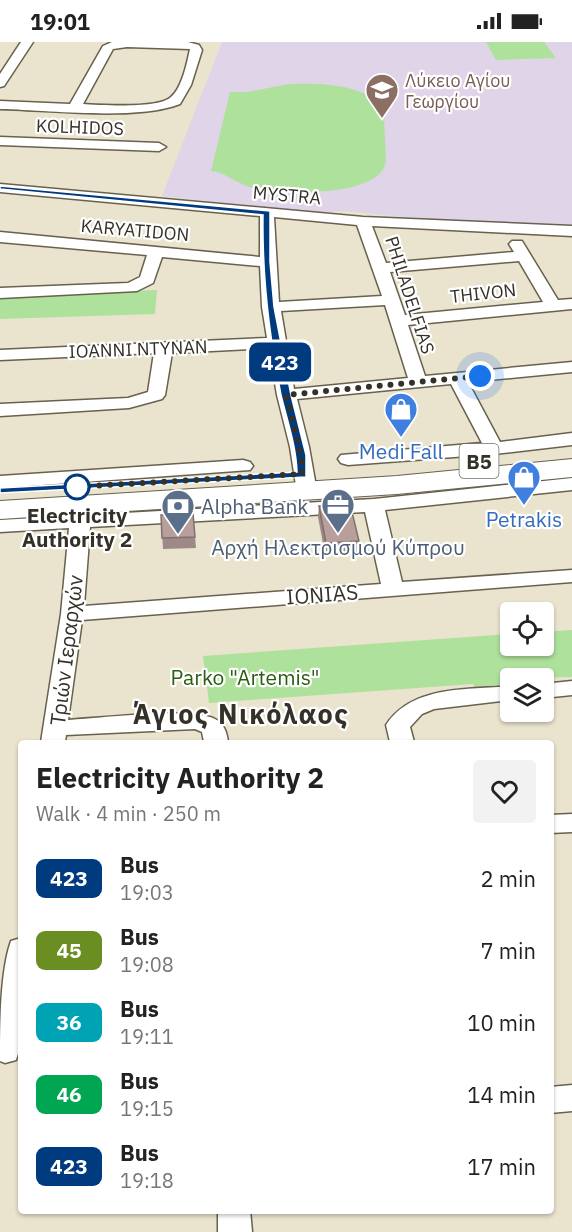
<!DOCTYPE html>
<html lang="en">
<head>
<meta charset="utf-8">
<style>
  :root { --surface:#fff; --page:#f2f2f2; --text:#222; --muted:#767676 }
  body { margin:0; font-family:"IBM Plex Sans",sans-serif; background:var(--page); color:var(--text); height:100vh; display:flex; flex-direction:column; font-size:22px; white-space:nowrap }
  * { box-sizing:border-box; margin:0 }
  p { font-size:20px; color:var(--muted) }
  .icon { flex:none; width:33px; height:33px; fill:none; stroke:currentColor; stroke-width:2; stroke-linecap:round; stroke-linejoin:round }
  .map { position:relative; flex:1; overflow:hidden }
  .drawer { position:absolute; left:18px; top:698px; width:536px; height:474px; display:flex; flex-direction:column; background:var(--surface); border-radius:6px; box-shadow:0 2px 4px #0004 }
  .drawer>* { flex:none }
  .badge { padding:0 12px; border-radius:9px; font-size:21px; line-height:39px }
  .fabs { position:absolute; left:500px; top:560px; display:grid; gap:12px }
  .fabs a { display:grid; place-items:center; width:54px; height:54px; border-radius:6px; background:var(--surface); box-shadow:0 2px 4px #0004; font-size:30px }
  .you { position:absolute; width:30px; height:30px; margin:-15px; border:4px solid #fff; border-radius:50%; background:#1a73e8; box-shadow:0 0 0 9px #1a73e833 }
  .map>.badge { position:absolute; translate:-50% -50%; box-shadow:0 0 0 3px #fff }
  .round { display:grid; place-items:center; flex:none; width:63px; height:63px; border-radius:6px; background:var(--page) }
  .summary { display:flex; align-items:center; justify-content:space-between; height:102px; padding:0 18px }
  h1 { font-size:28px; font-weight:700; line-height:45px }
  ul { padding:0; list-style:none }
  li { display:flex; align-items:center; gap:18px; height:72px; padding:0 18px }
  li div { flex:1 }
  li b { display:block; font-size:22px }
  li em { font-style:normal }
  li .badge { min-width:66px; font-weight:700; text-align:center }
  .status { display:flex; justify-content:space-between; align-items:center; height:42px; padding:0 30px; background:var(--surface); direction:ltr }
  .status svg { height:16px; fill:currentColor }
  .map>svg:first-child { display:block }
  .education { fill:#e0d4e8 }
  .green { fill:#aee19c }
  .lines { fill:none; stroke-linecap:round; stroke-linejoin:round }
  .street-casing { stroke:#67614e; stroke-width:3 }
  .primary-casing { stroke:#67614e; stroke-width:2 }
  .street { fill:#fff; fill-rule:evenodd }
  .primary { fill:#fff; fill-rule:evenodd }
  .wall { fill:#9e8986 }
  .building { fill:#b89f9c; stroke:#816f6d; stroke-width:1.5 }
  .line { fill:#003b80; stroke:#fff; stroke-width:1.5 }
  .walk { stroke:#343129; stroke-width:6; stroke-dasharray:0 10.8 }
  .stop-dot { fill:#fff; stroke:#003b80; stroke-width:3 }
  .labels { text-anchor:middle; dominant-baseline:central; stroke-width:4.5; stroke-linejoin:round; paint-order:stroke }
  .far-education-label { font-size:18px; fill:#785e54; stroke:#fff; text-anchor:start }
  .far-street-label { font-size:18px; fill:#343129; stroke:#fff }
  .shield { fill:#fff; stroke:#716f69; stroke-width:1.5 }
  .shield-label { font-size:20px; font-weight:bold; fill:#343129 }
  .shop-label { font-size:21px; fill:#366cbe; stroke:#fff }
  .service-label { font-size:21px; fill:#4e5e75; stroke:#fff; text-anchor:start }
  .stop-label { font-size:21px; font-weight:bold; fill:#343129; stroke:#fff }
  .street-label { font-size:21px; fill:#343129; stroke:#fff }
  .park-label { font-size:21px; fill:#2a5d10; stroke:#fff }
  .district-label { font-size:27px; font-weight:bold; letter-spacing:1.5px; fill:#343129; stroke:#fff }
</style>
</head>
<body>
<div class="status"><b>19:01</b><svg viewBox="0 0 49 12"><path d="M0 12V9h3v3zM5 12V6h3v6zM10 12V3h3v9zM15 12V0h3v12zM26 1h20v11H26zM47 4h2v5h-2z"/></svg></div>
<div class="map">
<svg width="572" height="1190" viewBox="0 0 572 1190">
  <rect width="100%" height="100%" fill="#eae3cd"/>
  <!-- education -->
  <path class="education" d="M 222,0 L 572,0 L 572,182 L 433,178 L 344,169 L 314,171 L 162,154 Z"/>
  <!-- green -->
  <path class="green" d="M 486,0 L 544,0 L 556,16 L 496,18 Z
    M 289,42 C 319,41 353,41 379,60 L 384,75 L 386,119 C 381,157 279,152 253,146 C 237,142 225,130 211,129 L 230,50 L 247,50 Z
    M 157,248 L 155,272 L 0,277 L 0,254 Z
    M 572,588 L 572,635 L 510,636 L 510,642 L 474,645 L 473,642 L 209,661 L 203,614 L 510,592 L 510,603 L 543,603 L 543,590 Z"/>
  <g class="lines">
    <defs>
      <path id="street" d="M 21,0 L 33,0 L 4,44 L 0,45 L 0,32 Z
        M 112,0 L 188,0 L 199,3 L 202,8 L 191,43 L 180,62 C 136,79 49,68 0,67 L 0,59 L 70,62 L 103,4 ZM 127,5 L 190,7 C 187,21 182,46 171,55 C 158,67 101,63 83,62 L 113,7 Z
        M 0,95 L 159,101 L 166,105 L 159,109 L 0,103 Z
        M 0,142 L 363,175 L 572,184 L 572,194 L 372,184 L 386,221 L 514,210 L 509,202 L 512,199 L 522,199 L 558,258 L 572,257 L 572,267 L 408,283 L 425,334 L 572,320 L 572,330 L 468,340 L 500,400 L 572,391 L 572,403 L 494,412 L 348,423 L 341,421 L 338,417 L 341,413 L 482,401 L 451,342 L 297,357 L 309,405 L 317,450 L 314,454 L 300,454 L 297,450 L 290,405 L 277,353 L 269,306 L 172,311 L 165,353 L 162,357 L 129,366 L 0,374 L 0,362 L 128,356 L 148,350 L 154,311 L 0,318 L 0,308 L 267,296 L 262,265 L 260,224 L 162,215 L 153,241 L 137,249 L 0,256 L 0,246 L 128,241 L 140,235 L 147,213 L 0,200 L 0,190 L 260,215 L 260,174 L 0,150 ZM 274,175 L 357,183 L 382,254 L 279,260 ZM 519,219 L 543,260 L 405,273 L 390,230 ZM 385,263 L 408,336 L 294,347 L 281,269 Z
        M 243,418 L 250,420 L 253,424 L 250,428 L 0,446 L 0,434 Z
        M 572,436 L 572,448 L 385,468 L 402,540 L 572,528 L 572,540 L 82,578 L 68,678 C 98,676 193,665 215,677 C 224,681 227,691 228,700 L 204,700 L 202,690 L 195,687 L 66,693 L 65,700 L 41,700 L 61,572 L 69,486 L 0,490 L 0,478 L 374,457 ZM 365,470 L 381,542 L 84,564 L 90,485 Z
        M 572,639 L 572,653 L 543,656 L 543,642 Z
        M 510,644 L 510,658 L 434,667 L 422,672 L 410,685 L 414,700 L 390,700 L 386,683 C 412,643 468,648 510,644 Z
        M 572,772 L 572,790 L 550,791 L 550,773 Z
        M 21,896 L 21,1002 L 16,1018 L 5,1021 L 0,1019 C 0,985 0,930 11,899 Z
        M 572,1043 L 572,1069 L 550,1071 L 550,1045 Z
        M 218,1168 L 250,1168 L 252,1190 L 218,1190 Z"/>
      <path id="primary" d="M 572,417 L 572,435 L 397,452 L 0,477 L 0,459 L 397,434 Z"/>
    </defs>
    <!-- street casing -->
    <use href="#street" class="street-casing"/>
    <!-- primary casing -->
    <use href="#primary" class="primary-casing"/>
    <!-- street -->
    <use href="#street" class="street"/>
    <!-- primary -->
    <use href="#primary" class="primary"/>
  </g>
  <!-- wall -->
  <path class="wall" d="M 319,464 L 359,499 L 358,510 L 325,512 L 318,475 Z
    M 193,471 L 196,506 L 163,507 L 161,473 Z"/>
  <!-- building -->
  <path class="building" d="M 350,462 L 359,499 L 326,501 L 319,464 Z
    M 193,471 L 195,495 L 162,496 L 161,473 Z"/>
  <!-- line -->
  <path class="line" d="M 0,144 L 270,169 L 270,220 L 274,265 L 291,353 L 306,413 L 306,435 L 0,451 L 0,446 L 297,430 C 296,403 287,378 281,353 C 269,293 262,234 263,173 L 0,147 Z"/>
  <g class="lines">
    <!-- walk -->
    <path class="walk" d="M 77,445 L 72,445 L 302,432 L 301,413 L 286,353 L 480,334"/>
  </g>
  <!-- icons -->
  <defs>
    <symbol id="school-pin" viewBox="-11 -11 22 30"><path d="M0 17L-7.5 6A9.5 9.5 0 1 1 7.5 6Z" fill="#8d6e63" stroke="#fff"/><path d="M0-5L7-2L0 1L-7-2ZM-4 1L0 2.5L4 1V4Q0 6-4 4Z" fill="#fff"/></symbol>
    <symbol id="shop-pin" viewBox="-11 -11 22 30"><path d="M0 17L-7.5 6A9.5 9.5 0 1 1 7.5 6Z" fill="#3f7fe0" stroke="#fff"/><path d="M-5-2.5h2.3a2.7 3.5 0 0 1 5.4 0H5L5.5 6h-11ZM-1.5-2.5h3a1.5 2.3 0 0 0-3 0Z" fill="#fff"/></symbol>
    <symbol id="office-pin" viewBox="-11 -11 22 30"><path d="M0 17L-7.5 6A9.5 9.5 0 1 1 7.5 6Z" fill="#5c6f8a" stroke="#fff"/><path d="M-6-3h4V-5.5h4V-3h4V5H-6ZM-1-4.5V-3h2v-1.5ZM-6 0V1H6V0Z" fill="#fff"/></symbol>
    <symbol id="bank-pin" viewBox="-11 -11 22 30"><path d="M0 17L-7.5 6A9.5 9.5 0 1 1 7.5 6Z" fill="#5c6f8a" stroke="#fff"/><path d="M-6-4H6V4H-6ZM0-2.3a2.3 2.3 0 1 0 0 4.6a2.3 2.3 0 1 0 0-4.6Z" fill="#fff"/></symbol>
  </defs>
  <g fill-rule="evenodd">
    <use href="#school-pin" x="363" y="29" width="38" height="52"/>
    <use href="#shop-pin" x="382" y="348" width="38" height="52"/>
    <use href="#shop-pin" x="505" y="416" width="38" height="52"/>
    <use href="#office-pin" x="319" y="444" width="38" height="52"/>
    <use href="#bank-pin" x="159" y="445" width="38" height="52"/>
  </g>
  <!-- markers -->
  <circle class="stop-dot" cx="77" cy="445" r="12"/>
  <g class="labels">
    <!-- far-education labels -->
    <g class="far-education-label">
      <text x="405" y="38">Λύκειο Αγίου<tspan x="405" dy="21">Γεωργίου</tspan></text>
    </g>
    <!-- far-street labels -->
    <g class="far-street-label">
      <text transform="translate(80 85) rotate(2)">KOLHIDOS</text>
      <text transform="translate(287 153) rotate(5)">MYSTRA</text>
      <text transform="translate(135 188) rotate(5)">KARYATIDON</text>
      <text transform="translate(483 251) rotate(-6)">THIVON</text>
      <text transform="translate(410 253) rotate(72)">PHILADELFIAS</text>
      <text transform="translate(138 307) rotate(-2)">IOANNI NTYNAN</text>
    </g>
    <!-- shield labels -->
    <rect class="shield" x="459.5" y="402" width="39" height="34" rx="4.5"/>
    <g class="shield-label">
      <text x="479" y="419">B5</text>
    </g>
    <!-- shop labels -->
    <g class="shop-label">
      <text x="401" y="409">Medi Fall</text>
      <text x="524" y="477">Petrakis</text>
    </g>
    <!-- service labels -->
    <g class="service-label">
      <text x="201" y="464">Alpha Bank</text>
      <text x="338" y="505" text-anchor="middle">Αρχή Ηλεκτρισμού Κύπρου</text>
    </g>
    <!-- stop labels -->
    <g class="stop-label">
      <text x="77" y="473">Electricity<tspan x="77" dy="24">Authority 2</tspan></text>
    </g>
    <!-- street labels -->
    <g class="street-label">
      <text transform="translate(322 552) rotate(-4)">IONIAS</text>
      <text transform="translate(66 608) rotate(-83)">Τριών Ιεραρχών</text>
    </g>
    <!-- park labels -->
    <g class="park-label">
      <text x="245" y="635">Parko "Artemis"</text>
    </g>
    <!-- district labels -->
    <g class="district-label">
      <text x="241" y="671">Άγιος Νικόλαος</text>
    </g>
  </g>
</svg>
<div class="fabs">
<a><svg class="icon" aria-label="locate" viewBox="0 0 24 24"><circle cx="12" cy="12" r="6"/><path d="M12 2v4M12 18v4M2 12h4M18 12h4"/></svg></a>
<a><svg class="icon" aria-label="layers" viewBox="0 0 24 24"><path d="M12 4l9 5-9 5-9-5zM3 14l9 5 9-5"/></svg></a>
</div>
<div class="you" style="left:480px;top:334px"></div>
<b class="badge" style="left:280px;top:320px;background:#003b80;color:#fff">423</b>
<section class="drawer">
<div class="summary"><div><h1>Electricity Authority 2</h1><p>Walk · 4 min · 250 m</p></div><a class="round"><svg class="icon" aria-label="heart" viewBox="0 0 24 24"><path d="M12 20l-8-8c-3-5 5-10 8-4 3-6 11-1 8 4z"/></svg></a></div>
<ul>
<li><span class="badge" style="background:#003b80;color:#fff">423</span><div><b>Bus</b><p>19:03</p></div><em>2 min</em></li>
<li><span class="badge" style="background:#6b8e23;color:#fff">45</span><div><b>Bus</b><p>19:08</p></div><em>7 min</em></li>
<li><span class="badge" style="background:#00a3b4;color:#fff">36</span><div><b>Bus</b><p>19:11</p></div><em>10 min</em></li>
<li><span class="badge" style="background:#00a651;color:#fff">46</span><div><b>Bus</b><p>19:15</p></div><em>14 min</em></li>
<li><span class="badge" style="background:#003b80;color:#fff">423</span><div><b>Bus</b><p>19:18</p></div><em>17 min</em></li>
</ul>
</section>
</div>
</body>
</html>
